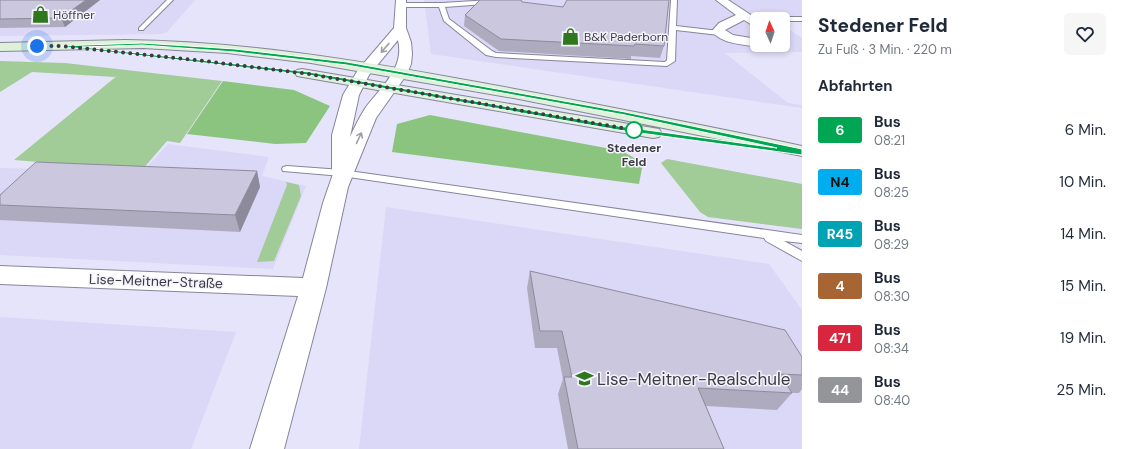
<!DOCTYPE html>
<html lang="de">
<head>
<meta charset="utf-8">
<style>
  :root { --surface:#fff; --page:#f6f6f7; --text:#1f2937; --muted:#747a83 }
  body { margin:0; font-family:"DM Sans",sans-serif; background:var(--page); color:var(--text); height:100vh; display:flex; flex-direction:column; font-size:15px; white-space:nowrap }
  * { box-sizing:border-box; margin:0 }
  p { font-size:13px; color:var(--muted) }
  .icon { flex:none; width:22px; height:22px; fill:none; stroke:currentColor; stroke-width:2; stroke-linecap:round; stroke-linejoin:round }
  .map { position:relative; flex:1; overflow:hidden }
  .details { display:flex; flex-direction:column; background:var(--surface); width:320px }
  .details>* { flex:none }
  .badge { padding:0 8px; border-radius:3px; font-size:14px; line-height:26px }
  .needle { width:26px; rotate:357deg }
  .buttons { position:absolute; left:750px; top:12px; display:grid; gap:8px }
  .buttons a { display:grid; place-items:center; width:40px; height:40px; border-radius:6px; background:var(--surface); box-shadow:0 2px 6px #0003; font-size:20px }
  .you { position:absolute; width:20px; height:20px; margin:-10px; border:3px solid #fff; border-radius:50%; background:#1a73e8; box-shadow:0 0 0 6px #1a73e833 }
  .map>.badge { position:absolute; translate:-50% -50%; box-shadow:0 0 0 2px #fff }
  h2 { padding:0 16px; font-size:15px; line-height:36px }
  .round { display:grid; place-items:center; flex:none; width:42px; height:42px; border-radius:6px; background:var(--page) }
  .summary { display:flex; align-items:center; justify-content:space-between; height:68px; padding:0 16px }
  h1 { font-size:19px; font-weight:800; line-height:30px }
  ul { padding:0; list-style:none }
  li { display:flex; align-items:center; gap:12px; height:52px; padding:0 16px }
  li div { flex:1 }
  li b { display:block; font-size:15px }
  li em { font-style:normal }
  li .badge { min-width:44px; font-weight:700; text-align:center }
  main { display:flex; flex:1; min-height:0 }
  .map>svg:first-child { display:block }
  .built { fill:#dbd7f6 }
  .green { fill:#a1cb97 }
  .forest { fill:#8bc47f }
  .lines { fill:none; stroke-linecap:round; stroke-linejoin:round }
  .lane-casing { stroke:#87859a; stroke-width:2 }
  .street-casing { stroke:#87859a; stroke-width:2 }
  .secondary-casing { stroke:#87859a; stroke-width:2 }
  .lane { fill:#fff; fill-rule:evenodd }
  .street { fill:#fff; fill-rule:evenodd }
  .secondary { fill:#def2da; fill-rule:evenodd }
  .wall { fill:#aeabbf }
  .shaded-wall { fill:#8d8b9b }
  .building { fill:#cac7de; stroke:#8d8b9b }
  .oneway { stroke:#9e9da2 }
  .line { fill:#00a651; stroke:#fff; fill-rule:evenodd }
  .walk { stroke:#3c3b44; stroke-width:4; stroke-dasharray:0 7.2 }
  .stop-dot { fill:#fff; stroke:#00a651; stroke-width:2 }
  .labels { text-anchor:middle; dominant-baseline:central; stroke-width:3; stroke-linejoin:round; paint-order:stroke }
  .far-poi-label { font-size:12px; fill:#3c3b44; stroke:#f4f3fc; text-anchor:start }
  .far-stop-label { font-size:12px; font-weight:bold; fill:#3c3b44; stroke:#f4f3fc }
  .street-label { font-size:14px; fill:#3c3b44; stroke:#f4f3fc }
  .near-poi-label { font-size:17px; fill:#3c3b44; stroke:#f4f3fc; text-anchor:start }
</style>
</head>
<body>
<main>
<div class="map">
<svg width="802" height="449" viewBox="0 0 802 449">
  <rect width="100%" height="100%" fill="#e6e4fb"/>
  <!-- built -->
  <path class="built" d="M 0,0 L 195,0 L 167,32 L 162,34 L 0,36 Z
    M 424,0 L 802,0 L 802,19 L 757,19 L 757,45 L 783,45 L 783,25 L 802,38 L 802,52 L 725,53 L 788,103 L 802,105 L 802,108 L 431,54 Z
    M 168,144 L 269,157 L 262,176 L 306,186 L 273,269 L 0,255 L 0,168 L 142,172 Z
    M 386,207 L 769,264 L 802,310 L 802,449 L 359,449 Z
    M 0,317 L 236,332 L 191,449 L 0,449 Z"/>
  <!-- green -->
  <path class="green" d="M 0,61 L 65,63 L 222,81 L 180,143 L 167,141 L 142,170 L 14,160 L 118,75 L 115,77 L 32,72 L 0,92 Z
    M 667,159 L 802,184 L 802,229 L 708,217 L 700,212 L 661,163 Z
    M 286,182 L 299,185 L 301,196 L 274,261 L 257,262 L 287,185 Z"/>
  <!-- forest -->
  <path class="forest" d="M 223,81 L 294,90 L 330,106 L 306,143 L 275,144 L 187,134 Z
    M 430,115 L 622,151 L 643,163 L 639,184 L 392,152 L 397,124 Z"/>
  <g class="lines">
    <defs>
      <path id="lane" d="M 167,0 L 173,0 L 143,30 L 139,30 L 139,28 Z
        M 491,0 L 485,4 L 445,7 L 449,19 L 492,51 L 496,53 L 665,62 L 667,60 L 671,0 L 677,0 L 676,26 L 719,31 L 722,33 L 719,35 L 676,30 L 675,61 L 667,66 L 496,57 L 486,55 L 444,21 L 439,7 L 401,7 L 398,5 L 401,3 L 442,3 Z
        M 802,17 L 802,21 L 783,21 L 783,19 L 757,19 L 757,21 L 746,19 L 749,17 Z
        M 287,166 L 342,170 L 802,235 L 802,243 L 784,241 L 802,251 L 802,261 L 766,241 L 764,238 L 342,176 L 283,171 L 282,169 L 283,167 Z"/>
      <path id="street" d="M 396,0 L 406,0 L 406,28 L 411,42 L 412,54 L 411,64 L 407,74 L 376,118 L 348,187 L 326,288 L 284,449 L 250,449 L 298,296 L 0,284 L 0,266 L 303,278 L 323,203 L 334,171 L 332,169 L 332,135 L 343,95 L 358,70 L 394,28 ZM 398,40 C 405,68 381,87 366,107 C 360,116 355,126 350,137 L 359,95 L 369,75 Z
        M 716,0 L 728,0 L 757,19 L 757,28 L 744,20 L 725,30 L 733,35 L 757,39 L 757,45 L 762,46 L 757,47 C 742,44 721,44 712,31 L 719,23 L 736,15 Z"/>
      <path id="secondary" d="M 125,40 C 243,41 361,61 477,82 C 586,102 694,123 802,146 L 802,156 L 519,99 L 311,63 L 227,53 L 143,48 L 0,51 L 0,43 Z
        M 302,69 L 653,128 L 659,129 L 662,133 L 659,137 L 653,138 L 297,76 L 295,73 L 297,70 Z"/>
    </defs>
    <!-- lane casing -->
    <use href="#lane" class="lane-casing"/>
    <!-- street casing -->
    <use href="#street" class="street-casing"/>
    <!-- secondary casing -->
    <use href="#secondary" class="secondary-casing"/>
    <!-- lane -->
    <use href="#lane" class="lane"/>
    <!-- street -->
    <use href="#street" class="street"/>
    <!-- secondary -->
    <use href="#secondary" class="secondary"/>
  </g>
  <!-- wall -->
  <path class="wall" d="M 0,0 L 100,0 L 65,27 L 0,28 Z
    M 522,2 L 664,46 L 660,58 L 631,56 L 631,59 L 499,51 L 464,26 L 465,15 Z
    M 257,171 L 260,187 L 240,232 L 0,220 L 0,195 Z
    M 530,271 L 802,357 L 802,389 L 799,393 L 791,393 L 792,393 L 777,410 L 706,406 L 724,449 L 568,449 L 558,394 L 563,379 L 557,348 L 535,348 L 527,288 Z"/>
  <!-- shaded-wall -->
  <path class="shaded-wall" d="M 86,0 L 100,0 L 65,27 L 61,18 Z
    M 257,171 L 260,187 L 240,232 L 235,215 Z"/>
  <!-- building -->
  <path class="building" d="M 0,0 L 86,0 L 61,18 L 0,19 Z
    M 480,0 L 521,0 L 522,2 L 563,7 L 567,0 L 669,0 L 664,46 L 635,44 L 634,46 L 501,39 L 465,15 Z
    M 36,162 L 257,171 L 235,215 L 0,205 L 0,195 Z
    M 530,271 L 785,330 L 802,357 L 802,375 L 780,374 L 792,393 L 698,388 L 724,449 L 578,449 L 564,377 L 572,377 L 562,331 L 540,331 Z"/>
  <!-- one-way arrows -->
  <defs><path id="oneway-shaft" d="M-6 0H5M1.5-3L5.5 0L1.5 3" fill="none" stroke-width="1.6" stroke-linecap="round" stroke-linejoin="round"/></defs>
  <g class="oneway">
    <use href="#oneway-shaft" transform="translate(385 48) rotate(130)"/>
    <use href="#oneway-shaft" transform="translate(359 138) rotate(-65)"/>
  </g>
  <!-- line -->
  <path class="line" d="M 142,43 L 235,49 L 347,62 L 625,112 L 802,149 L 802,155 L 618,130 L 309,75 L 58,46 ZM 142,45 L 235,52 L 347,65 L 625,115 L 777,148 L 618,126 L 309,72 L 82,47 Z"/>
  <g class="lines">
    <!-- walk -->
    <path class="walk" d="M 37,46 L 61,46 L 204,61 L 309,74 L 634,130"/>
  </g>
  <!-- icons -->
  <defs>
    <symbol id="shop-bare" viewBox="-9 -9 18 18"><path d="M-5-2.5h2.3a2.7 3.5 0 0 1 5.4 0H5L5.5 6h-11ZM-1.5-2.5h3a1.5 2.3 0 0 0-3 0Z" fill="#2f771c" stroke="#f4f3fc" stroke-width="2.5" paint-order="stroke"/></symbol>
    <symbol id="school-bare" viewBox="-9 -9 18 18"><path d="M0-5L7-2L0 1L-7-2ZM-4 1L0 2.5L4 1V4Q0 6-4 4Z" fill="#2f771c" stroke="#f4f3fc" stroke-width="2.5" paint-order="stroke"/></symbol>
  </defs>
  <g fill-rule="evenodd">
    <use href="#shop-bare" x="28" y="2" width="25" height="25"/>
    <use href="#shop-bare" x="558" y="24" width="25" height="25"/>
    <use href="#school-bare" x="572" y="366" width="25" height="25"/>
  </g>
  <!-- markers -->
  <circle class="stop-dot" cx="634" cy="130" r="8"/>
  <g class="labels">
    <!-- far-poi labels -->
    <g class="far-poi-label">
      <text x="53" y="15">Höffner</text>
      <text x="584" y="37">B&amp;K Paderborn</text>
    </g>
    <!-- far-stop labels -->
    <g class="far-stop-label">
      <text x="634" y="148">Stedener<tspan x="634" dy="14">Feld</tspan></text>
    </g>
    <!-- street labels -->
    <g class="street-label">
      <text transform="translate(156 281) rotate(2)">Lise-Meitner-Straße</text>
    </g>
    <!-- near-poi labels -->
    <g class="near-poi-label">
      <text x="597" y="379">Lise-Meitner-Realschule</text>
    </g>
  </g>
</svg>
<div class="buttons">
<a><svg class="needle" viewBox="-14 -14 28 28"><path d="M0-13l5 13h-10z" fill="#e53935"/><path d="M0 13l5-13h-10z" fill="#747a83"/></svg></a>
</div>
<div class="you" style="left:37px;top:46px"></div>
</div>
<section class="details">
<div class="summary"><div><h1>Stedener Feld</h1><p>Zu Fuß · 3 Min. · 220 m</p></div><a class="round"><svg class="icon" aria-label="heart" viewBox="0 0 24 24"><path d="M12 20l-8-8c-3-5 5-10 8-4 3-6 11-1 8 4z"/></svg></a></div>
<h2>Abfahrten</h2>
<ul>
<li><span class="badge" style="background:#00a651;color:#fff">6</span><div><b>Bus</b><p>08:21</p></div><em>6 Min.</em></li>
<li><span class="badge" style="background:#00adee;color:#111">N4</span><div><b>Bus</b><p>08:25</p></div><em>10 Min.</em></li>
<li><span class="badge" style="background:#00a3b4;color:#fff">R45</span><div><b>Bus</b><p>08:29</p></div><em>14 Min.</em></li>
<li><span class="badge" style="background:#a76534;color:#fff">4</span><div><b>Bus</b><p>08:30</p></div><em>15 Min.</em></li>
<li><span class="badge" style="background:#d7263d;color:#fff">471</span><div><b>Bus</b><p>08:34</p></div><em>19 Min.</em></li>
<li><span class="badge" style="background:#949599;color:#fff">44</span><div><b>Bus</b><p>08:40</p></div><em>25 Min.</em></li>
</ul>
</section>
</main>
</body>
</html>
